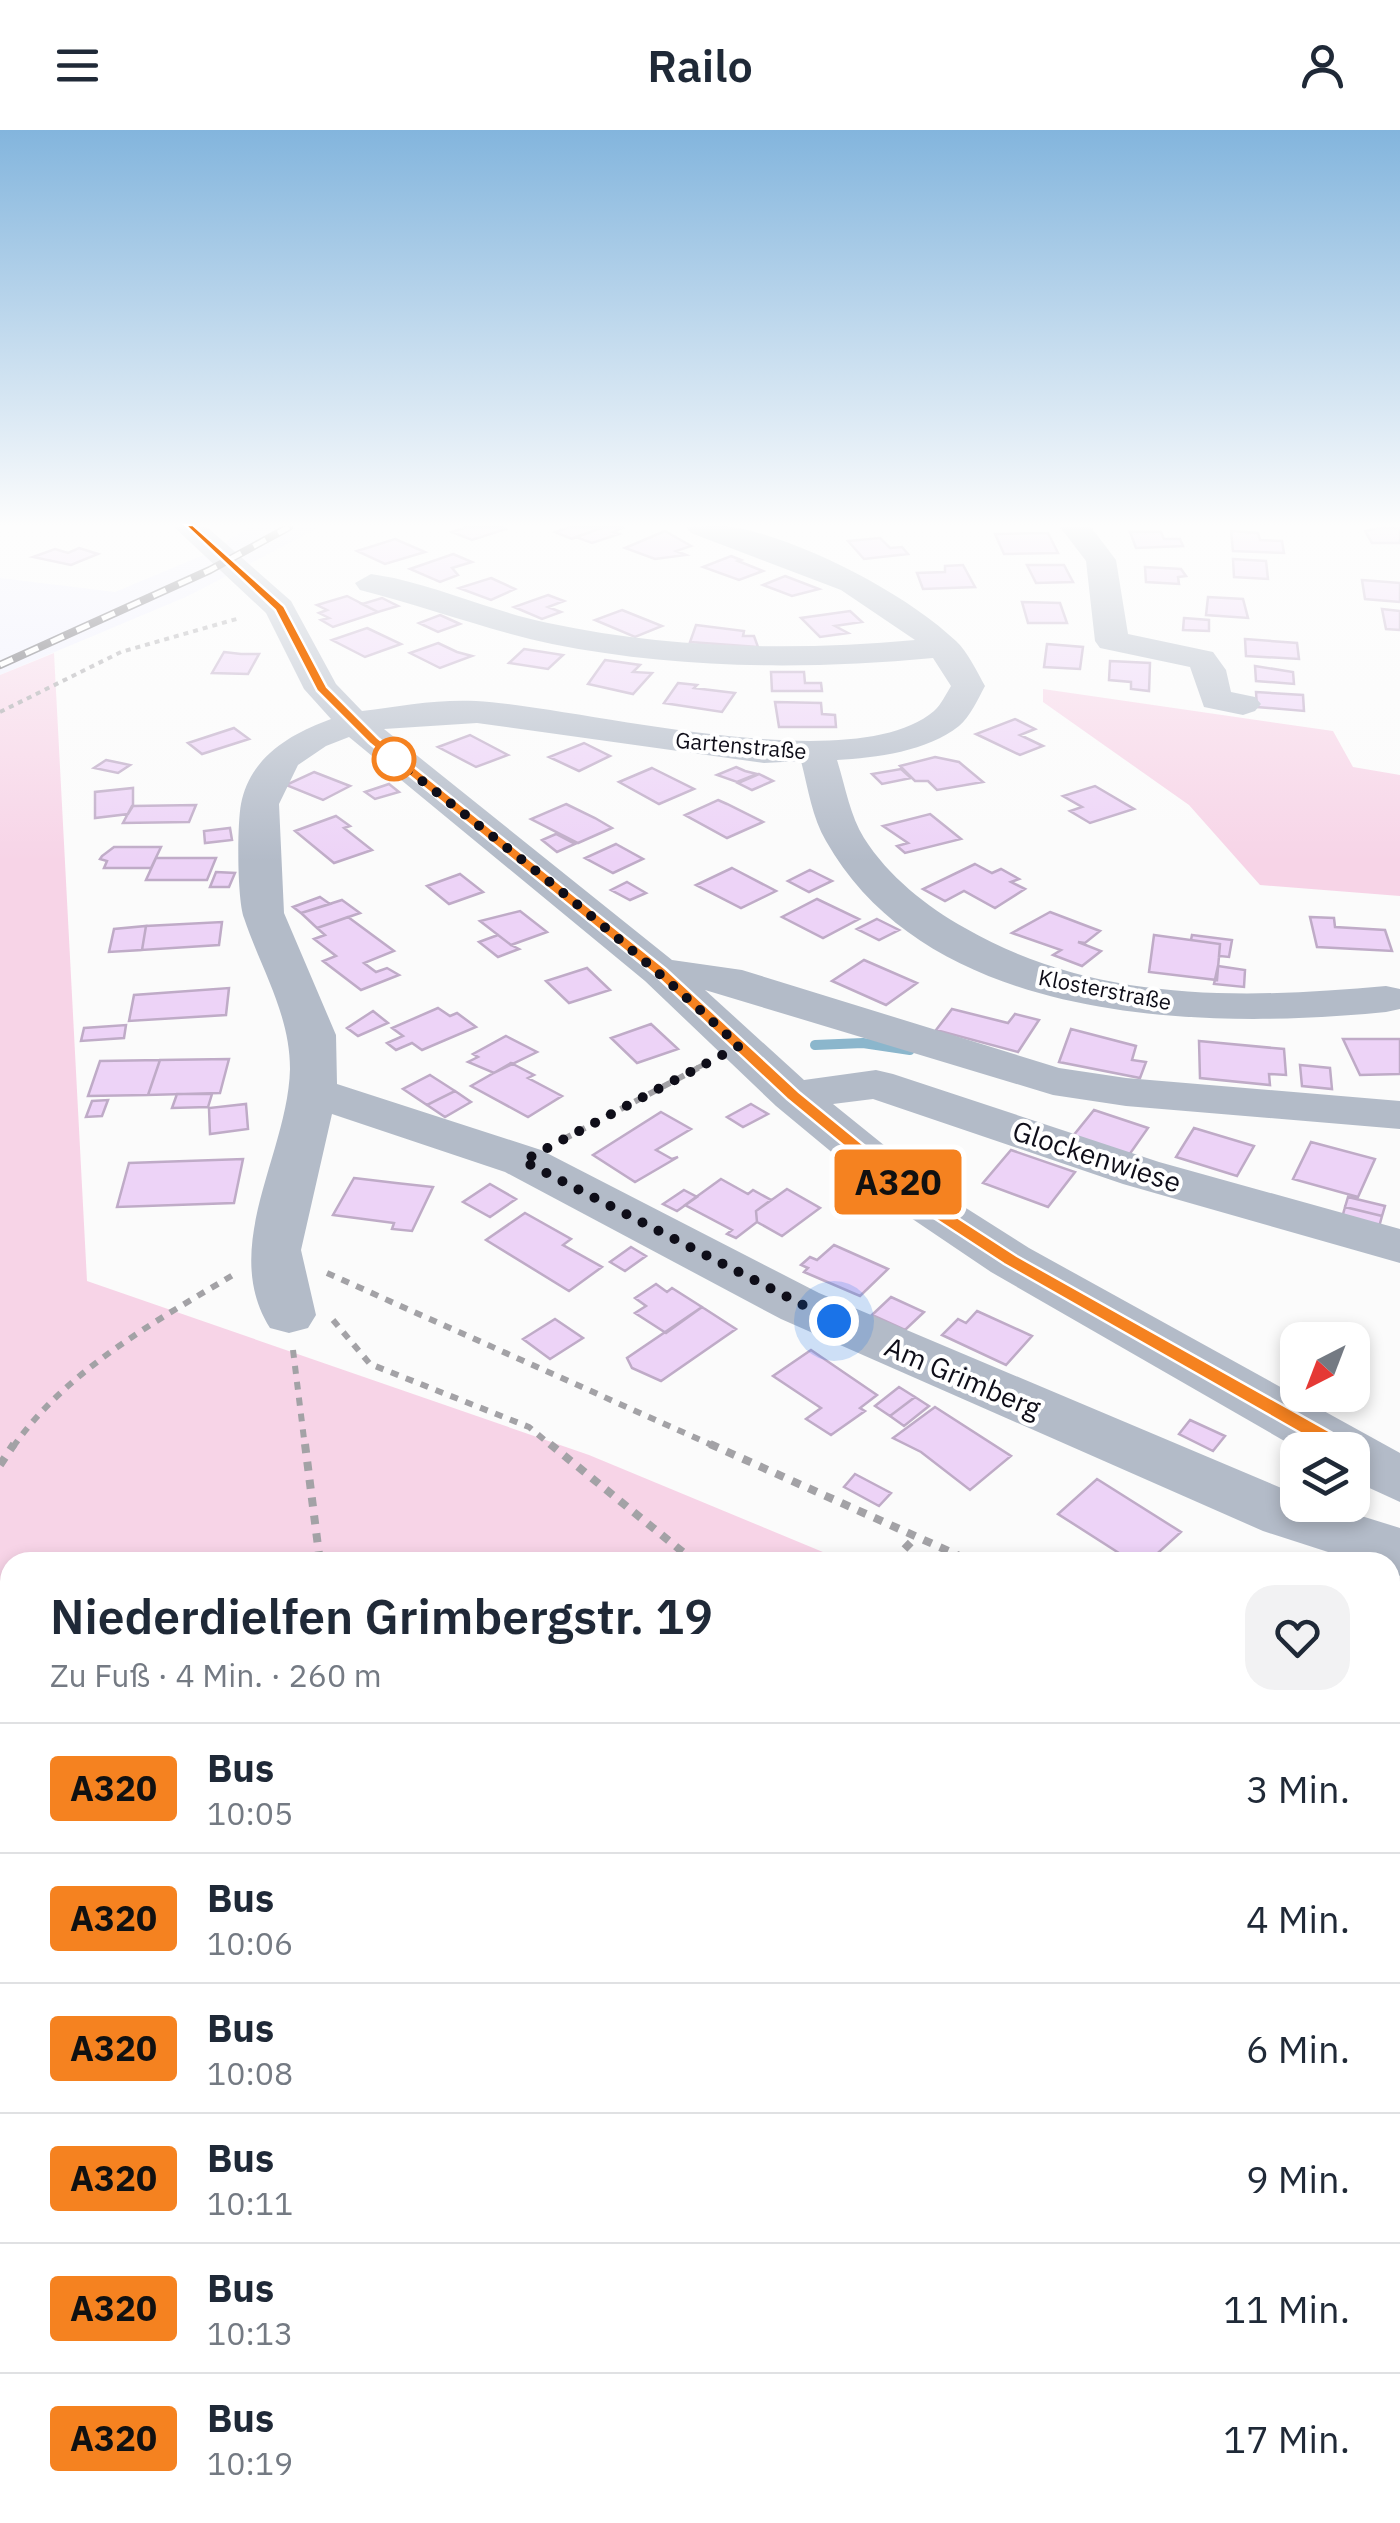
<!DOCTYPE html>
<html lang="de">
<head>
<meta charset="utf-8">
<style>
  :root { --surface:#fff; --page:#f2f2f3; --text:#1f2937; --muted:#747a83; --line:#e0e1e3 }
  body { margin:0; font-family:"IBM Plex Sans",sans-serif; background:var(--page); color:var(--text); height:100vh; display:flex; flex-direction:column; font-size:38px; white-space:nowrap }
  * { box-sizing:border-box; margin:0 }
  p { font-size:32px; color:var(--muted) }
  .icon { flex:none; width:55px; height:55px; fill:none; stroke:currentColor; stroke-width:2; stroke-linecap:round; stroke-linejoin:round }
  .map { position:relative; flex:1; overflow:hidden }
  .panel { position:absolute; left:0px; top:1422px; width:1400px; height:972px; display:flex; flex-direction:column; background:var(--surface); border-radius:30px 30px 0 0; box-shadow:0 5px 15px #0003 }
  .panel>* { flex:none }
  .badge { padding:0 20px; border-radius:8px; font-size:35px; line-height:65px }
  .needle { width:65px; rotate:222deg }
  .buttons { position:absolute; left:1280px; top:1192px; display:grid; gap:20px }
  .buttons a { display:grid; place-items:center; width:90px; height:90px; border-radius:20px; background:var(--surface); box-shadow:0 5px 15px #0003; font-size:50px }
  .you { position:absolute; width:50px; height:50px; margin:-25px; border:8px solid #fff; border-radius:50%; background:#1a73e8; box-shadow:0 0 0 15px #1a73e833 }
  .map>.badge { position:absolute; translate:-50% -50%; box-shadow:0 0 0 5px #fff }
  .round { display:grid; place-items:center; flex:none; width:105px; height:105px; border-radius:30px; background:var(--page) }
  .overview { display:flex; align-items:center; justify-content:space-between; height:170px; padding:0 50px }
  h1 { font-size:48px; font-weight:600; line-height:75px }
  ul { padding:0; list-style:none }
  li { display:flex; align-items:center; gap:30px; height:130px; padding:0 50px; border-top:2px solid var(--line) }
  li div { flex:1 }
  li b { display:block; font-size:38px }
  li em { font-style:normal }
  li .badge { min-width:110px; font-weight:700; text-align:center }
  header { display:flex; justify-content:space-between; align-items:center; height:130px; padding:0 50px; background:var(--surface); font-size:45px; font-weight:600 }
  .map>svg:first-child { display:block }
  .built { fill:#efefff }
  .green { fill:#f7d4e7 }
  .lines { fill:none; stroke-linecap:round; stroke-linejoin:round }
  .stream { stroke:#8bb6cc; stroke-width:10 }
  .building { fill:#edd3f7; stroke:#bfabc7; stroke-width:2.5 }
  .path-far4 { stroke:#a3a2a6; stroke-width:4; stroke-dasharray:5 5; stroke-linecap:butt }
  .path-far3 { stroke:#a3a2a6; stroke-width:5; stroke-dasharray:6 6; stroke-linecap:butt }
  .path-far2 { stroke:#a3a2a6; stroke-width:6; stroke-dasharray:8 8; stroke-linecap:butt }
  .path-far1 { stroke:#a3a2a6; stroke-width:8; stroke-dasharray:9 9; stroke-linecap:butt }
  .path { stroke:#a3a2a6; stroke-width:10; stroke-dasharray:11 11; stroke-linecap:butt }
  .minor { fill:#b3bbc8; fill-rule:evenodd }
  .rail-casing { stroke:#57565e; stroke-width:8 }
  .rail { stroke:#fff; stroke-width:5; stroke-dasharray:14; stroke-linecap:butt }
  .line { fill:#f58220; stroke:#fff; stroke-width:2.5 }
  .walk { stroke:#0f0e19; stroke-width:10; stroke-dasharray:0 18 }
  .stop-dot { fill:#fff; stroke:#f58220; stroke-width:5 }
  .labels { text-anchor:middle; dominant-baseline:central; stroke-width:8; stroke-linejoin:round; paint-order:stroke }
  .far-street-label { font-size:22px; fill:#0f0e19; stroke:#fff }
  .street-label { font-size:28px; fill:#0f0e19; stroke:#fff }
</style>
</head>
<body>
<header><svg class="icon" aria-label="menu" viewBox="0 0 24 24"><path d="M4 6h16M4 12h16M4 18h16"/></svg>Railo<svg class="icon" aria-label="person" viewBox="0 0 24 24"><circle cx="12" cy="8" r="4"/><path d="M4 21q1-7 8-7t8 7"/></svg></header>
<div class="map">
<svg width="1400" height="2393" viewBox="0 0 1400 2393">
  <rect width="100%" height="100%" fill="#fbfbfb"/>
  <!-- built -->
  <path class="built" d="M 249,397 L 320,397 L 188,466 L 0,545 L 0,448 L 115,462 L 206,424 Z"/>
  <!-- green -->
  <path class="green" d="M 54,523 L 87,1151 L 589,1325 L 847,1432 L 10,1432 L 10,2385 L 1390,2385 L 1390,1660 L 1400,1664 L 1400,2393 L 0,2393 L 0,545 Z
    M 1043,559 L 1333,601 L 1353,637 L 1400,645 L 1400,766 L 1260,755 L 1189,675 L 1043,572 Z"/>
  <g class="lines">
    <!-- stream -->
    <path class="stream" d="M 815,915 L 863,913 L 910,920"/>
  </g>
  <!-- building -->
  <path class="building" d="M 467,397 L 502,397 L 506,399 L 472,410 L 452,402 Z
    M 570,397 L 604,397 L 572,409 L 555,402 Z
    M 604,397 L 624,397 L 613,402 L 619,404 L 592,413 L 576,407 Z
    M 1379,398 L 1400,398 L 1400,413 L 1372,413 L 1365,401 Z
    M 665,401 L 691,416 L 676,421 L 686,425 L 655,429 L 625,418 Z
    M 1231,401 L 1258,403 L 1260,410 L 1282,411 L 1284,423 L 1233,421 Z
    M 1130,402 L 1161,402 L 1164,409 L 1180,409 L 1183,416 L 1136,418 Z
    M 1048,403 L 1058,423 L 1004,424 L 995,404 Z
    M 880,408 L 890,418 L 902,417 L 908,424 L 864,429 L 848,411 Z
    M 395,409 L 425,422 L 385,434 L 357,421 Z
    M 79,418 L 98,424 L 71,435 L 33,427 L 55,419 L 68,423 Z
    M 453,424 L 472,432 L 452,438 L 458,445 L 440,452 L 410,439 Z
    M 731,426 L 741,430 L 738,431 L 763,441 L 739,450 L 703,437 Z
    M 1233,429 L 1266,431 L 1268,449 L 1234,447 Z
    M 963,435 L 975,457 L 923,459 L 917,443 L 945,442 L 945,436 Z
    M 1027,435 L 1064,435 L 1073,452 L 1036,453 Z
    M 1145,437 L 1181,439 L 1186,446 L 1178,447 L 1179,454 L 1146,452 Z
    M 785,446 L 819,459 L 792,466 L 763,455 Z
    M 491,448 L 515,459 L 491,470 L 459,458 Z
    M 1362,450 L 1400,453 L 1400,472 L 1365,469 Z
    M 548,465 L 564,471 L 548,477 L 561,482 L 542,489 L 514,477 Z
    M 347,466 L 378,482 L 333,497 L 321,490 L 329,488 L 319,483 L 327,480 L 317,475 Z
    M 1208,467 L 1243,469 L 1248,488 L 1206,485 Z
    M 382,468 L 398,476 L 378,482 L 362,474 Z
    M 1022,472 L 1060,473 L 1067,493 L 1028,493 Z
    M 1382,479 L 1400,481 L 1400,500 L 1386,499 Z
    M 622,480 L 662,496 L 635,507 L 595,490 Z
    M 850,481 L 862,492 L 835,496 L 848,503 L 820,507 L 801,488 Z
    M 440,485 L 460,494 L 438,502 L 419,493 Z
    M 1184,488 L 1209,490 L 1209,501 L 1183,500 Z
    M 696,495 L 744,501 L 743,506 L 754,506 L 758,517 L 690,512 Z
    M 367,498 L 401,514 L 365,527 L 332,510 Z
    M 1245,509 L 1297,513 L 1299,529 L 1246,526 Z
    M 438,513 L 457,522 L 472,526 L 440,538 L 410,523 Z
    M 1047,514 L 1083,517 L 1080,539 L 1044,537 Z
    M 524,519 L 563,525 L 548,539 L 509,533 Z
    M 224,522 L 241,524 L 259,524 L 248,544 L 212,543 Z
    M 605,530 L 640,535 L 633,542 L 652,543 L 633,564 L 588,554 Z
    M 1110,531 L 1150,533 L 1149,561 L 1131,559 L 1131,552 L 1109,550 Z
    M 1255,536 L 1293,542 L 1294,554 L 1256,551 Z
    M 771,542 L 804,542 L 805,553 L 821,553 L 822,561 L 772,561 Z
    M 678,553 L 697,555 L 694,558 L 735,563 L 722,582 L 664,573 Z
    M 1256,562 L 1303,565 L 1304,581 L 1257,577 Z
    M 775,572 L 821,573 L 822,584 L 835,585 L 836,597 L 779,597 Z
    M 1015,589 L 1035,599 L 1020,605 L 1043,616 L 1020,625 L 976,604 Z
    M 234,598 L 249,609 L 202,624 L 188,613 Z
    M 470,605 L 508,625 L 476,637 L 438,617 Z
    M 584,613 L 610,626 L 579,641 L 549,627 Z
    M 935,627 L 959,632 L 983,652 L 937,660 L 928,651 L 915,651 L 900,636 Z
    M 106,630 L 130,635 L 118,643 L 94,638 Z
    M 736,637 L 745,641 L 757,644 L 737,652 L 717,645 Z
    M 652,638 L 694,659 L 659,674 L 619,652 Z
    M 901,639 L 911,648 L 882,654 L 872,644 Z
    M 314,642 L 350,656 L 323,670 L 286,655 Z
    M 759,644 L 773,651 L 752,660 L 738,653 Z
    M 389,654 L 399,662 L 375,669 L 365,662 Z
    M 1095,656 L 1134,679 L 1090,693 L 1070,681 L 1082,677 L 1063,666 Z
    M 133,658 L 133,676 L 128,684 L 95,688 L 95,662 Z
    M 718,670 L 727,674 L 763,692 L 727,708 L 685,685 Z
    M 566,674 L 595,688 L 612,698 L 578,713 L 531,689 Z
    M 196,675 L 189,692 L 123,693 L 132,676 Z
    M 930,684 L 961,709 L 905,723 L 897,716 L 908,713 L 883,696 Z
    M 336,686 L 350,696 L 344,698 L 372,720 L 334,733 L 295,701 Z
    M 230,698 L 232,710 L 205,713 L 204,701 Z
    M 556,704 L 575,714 L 557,722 L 542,710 Z
    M 616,714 L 643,729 L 613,743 L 585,728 Z
    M 114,717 L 161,717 L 151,738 L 104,738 L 107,731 L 100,729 L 102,726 Z
    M 156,728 L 216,728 L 207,750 L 146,750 Z
    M 975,734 L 992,743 L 1001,739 L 1019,749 L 1011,752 L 1025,759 L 995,778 L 964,761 L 945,771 L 923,759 Z
    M 732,738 L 776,761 L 741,778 L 696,755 Z
    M 810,740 L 832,751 L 809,762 L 788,751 Z
    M 216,742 L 235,743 L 229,757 L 210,757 Z
    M 460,744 L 483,762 L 449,774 L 427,756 Z
    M 627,752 L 646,763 L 630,770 L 611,760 Z
    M 320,767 L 330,774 L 301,783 L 293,777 Z
    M 817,769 L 859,789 L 823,808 L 782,787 Z
    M 342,770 L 360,783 L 317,798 L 301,783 Z
    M 520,781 L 547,802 L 511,815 L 480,791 Z
    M 1050,782 L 1100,801 L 1085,813 L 1078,812 L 1101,821 L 1082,836 L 1053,825 L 1061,820 L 1012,803 Z
    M 348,787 L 394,821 L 364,833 L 376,842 L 387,838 L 399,845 L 361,860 L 323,831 L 336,826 L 314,809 L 325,805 L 317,798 Z
    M 1310,787 L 1334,788 L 1335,797 L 1385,800 L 1392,821 L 1317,817 Z
    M 877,789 L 899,800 L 879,810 L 857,799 Z
    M 222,792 L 219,815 L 142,820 L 146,796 Z
    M 146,796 L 142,820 L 109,822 L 114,799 Z
    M 498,805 L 511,815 L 519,819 L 498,827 L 479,812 Z
    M 1154,805 L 1220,814 L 1217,850 L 1149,842 Z
    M 1192,805 L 1232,810 L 1229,827 L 1219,826 L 1220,814 L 1191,810 Z
    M 864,830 L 917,853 L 886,875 L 832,851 Z
    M 1218,836 L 1245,840 L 1244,857 L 1214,854 Z
    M 587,838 L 610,860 L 569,873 L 546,851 Z
    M 229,858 L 226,885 L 129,891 L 134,865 Z
    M 438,878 L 450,886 L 457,883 L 476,897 L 422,920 L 412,913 L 396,920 L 387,913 L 403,906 L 392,898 Z
    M 952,879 L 1008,893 L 1015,884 L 1039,890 L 1018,922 L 936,900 Z
    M 373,881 L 388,893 L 358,906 L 347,898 Z
    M 651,894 L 678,919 L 637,933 L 611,908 Z
    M 126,895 L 124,908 L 81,911 L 84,898 Z
    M 1071,899 L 1136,916 L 1132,930 L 1146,932 L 1140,948 L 1059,932 Z
    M 506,906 L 537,922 L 494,943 L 468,932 L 478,927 L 473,924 Z
    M 1343,909 L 1400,909 L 1400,944 L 1360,945 Z
    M 1199,911 L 1284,919 L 1286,945 L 1269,944 L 1270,955 L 1200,948 Z
    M 229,929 L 220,963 L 148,965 L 160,930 Z
    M 160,930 L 148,965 L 88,966 L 100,931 Z
    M 511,933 L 534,945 L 528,948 L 562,966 L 528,987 L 471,956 Z
    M 1300,935 L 1330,938 L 1332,959 L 1302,956 Z
    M 430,945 L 455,961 L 427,975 L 403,959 Z
    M 455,961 L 471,972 L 445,987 L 427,975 Z
    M 177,964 L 212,964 L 208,977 L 172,978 Z
    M 108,970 L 102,986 L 86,987 L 92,971 Z
    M 246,974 L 248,999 L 210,1004 L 209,978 Z
    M 751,974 L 768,984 L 743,997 L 727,987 Z
    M 1094,980 L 1148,998 L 1129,1025 L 1073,1006 Z
    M 661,982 L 691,999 L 656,1020 L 672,1029 L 678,1027 L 635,1052 L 593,1025 Z
    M 1194,998 L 1254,1016 L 1237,1046 L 1176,1027 Z
    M 1311,1012 L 1375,1029 L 1358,1067 L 1293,1049 Z
    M 1011,1020 L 1075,1042 L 1048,1077 L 983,1053 Z
    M 243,1029 L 234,1073 L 117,1077 L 129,1033 Z
    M 354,1048 L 396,1053 L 433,1057 L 412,1101 L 392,1099 L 394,1093 L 333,1085 Z
    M 721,1049 L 748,1064 L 753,1060 L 771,1070 L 756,1081 L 757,1092 L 736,1108 L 727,1104 L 732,1100 L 685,1075 Z
    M 490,1054 L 516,1069 L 490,1087 L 463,1072 Z
    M 787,1059 L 820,1078 L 782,1106 L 757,1092 L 756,1081 Z
    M 684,1060 L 697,1067 L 677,1081 L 663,1074 Z
    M 1348,1067 L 1385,1076 L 1382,1086 L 1345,1077 Z
    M 1345,1077 L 1382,1086 L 1379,1097 L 1342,1088 Z
    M 525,1083 L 571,1109 L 563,1115 L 602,1137 L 569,1161 L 486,1110 Z
    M 834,1115 L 888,1139 L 860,1166 L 804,1142 L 808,1138 L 801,1135 L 810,1127 L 817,1130 Z
    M 631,1117 L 646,1126 L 625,1141 L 610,1132 Z
    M 656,1154 L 667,1162 L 672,1158 L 702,1177 L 666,1203 L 635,1183 L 646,1176 L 635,1168 Z
    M 891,1167 L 924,1182 L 905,1200 L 872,1185 Z
    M 702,1177 L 736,1199 L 661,1251 L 632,1238 L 627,1228 Z
    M 977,1181 L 1032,1206 L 1006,1235 L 942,1205 L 958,1189 L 966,1193 Z
    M 555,1189 L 583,1208 L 550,1229 L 523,1209 Z
    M 811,1220 L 877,1265 L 860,1278 L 865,1281 L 831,1305 L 806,1289 L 821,1278 L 773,1246 Z
    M 899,1257 L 915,1267 L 890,1286 L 875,1276 Z
    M 915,1267 L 929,1276 L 904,1296 L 890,1286 Z
    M 935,1277 L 1011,1326 L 970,1360 L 921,1322 L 893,1308 Z
    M 1190,1290 L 1225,1306 L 1213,1321 L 1179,1304 Z
    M 855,1344 L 891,1363 L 879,1376 L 844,1357 Z
    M 1097,1349 L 1181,1402 L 1148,1432 L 1133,1432 L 1058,1384 Z"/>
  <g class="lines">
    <!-- path-far4 -->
    <path class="path-far4" d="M 0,582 L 121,522 L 240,488"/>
    <!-- path-far3 -->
    <path class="path-far3" d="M 697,938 L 703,935"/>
    <!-- path-far2 -->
    <path class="path-far2" d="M 564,1009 L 702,936
      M 327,1143 L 716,1317
      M 333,1190 L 370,1234 L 529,1297 L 553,1317
      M 293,1220 L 305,1317
      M 13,1317 C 67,1240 154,1192 233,1145"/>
    <!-- path-far1 -->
    <path class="path-far1" d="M 305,1314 L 320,1432
      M 550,1314 L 695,1432
      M 710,1314 L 973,1432
      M 0,1335 L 14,1314
      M 892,1432 L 916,1407
      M 1390,1619 L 1400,1624"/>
    <!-- path -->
    <path class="path" d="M 347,2385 L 347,2393"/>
    <!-- minor -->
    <path class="minor" d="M 174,397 L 207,397 L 291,471 L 336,554 L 362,581 C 400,576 438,569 476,571 C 581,577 851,651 934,581 C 941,575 946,564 951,556 L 933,528 C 805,540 678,539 552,514 C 487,500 424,476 360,460 L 355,453 L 371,444 L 394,448 C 446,460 496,482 548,493 C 669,519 793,521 915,510 L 841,460 L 691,403 L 686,397 C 701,397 718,395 733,397 C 802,409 907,464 956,511 C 968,522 977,542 985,556 C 978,569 970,587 959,596 C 928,621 876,628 837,630 C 845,655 850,686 864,708 C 888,746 927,777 965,798 C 1095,873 1242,869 1386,856 L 1400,859 L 1400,879 L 1386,882 C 1204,900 930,895 826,711 C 812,687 808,658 801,631 L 764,633 L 477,593 L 384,599 L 672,830 L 742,840 L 1059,938 L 1126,948 L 1400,971 L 1400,999 L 1126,976 L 1053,965 L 705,860 L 804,950 L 876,940 L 893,944 L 1159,1032 L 1400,1099 L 1400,1133 L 1123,1054 L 873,969 L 833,974 L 947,1066 L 1029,1118 L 1400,1323 L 1400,1372 L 1352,1350 L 1352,1320 L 1300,1320 L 991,1142 L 911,1088 L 776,976 L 645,851 L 349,607 L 326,616 L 298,635 L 279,674 L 284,783 L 336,905 L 337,954 L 541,1020 L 819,1163 L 1298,1365 L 1298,1375 L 1326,1375 L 1400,1398 L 1400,1446 L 1390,1442 L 1390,1432 L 1359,1432 L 1263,1401 L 781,1189 L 505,1042 L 332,984 L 301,1120 L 316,1185 L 308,1198 L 289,1203 L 270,1198 C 219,1117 288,1024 290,939 C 290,884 261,839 244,788 C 237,768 237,695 241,674 C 250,627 290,604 331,589 L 304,559 L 266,483 Z
      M 1060,397 L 1091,397 L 1116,430 L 1128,504 L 1213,522 L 1226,540 L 1231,562 L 1255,567 L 1261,574 L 1255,581 L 1243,585 L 1204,577 L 1190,537 L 1100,518 L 1095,511 L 1086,431 Z"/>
    <defs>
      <path id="rail" d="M 0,535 L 210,440 L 289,397"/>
    </defs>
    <!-- rail casing -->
    <use href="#rail" class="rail-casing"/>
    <!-- rail -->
    <use href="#rail" class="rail"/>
  </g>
  <!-- sky -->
  <linearGradient id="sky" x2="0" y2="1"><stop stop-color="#83b5dd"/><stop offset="0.54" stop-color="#fdfdfd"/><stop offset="1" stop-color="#fdfdfd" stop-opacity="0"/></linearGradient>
  <rect width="1400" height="732" fill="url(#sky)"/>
  <!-- line -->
  <path class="line" d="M 185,395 L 193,395 L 284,476 L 327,557 L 378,608 L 666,839 L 799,962 L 935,1073 L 1017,1126 L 1354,1315 L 1354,1325 L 1339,1325 L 1004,1134 L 923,1081 L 787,969 L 655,845 L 369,613 L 317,561 L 275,480 Z"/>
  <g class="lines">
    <!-- walk -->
    <path class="walk" d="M 394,629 C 513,722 630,813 739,916 L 523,1031 L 834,1191"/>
  </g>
  <!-- markers -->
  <circle class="stop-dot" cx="394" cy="629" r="20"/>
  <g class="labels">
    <!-- far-street labels -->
    <g class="far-street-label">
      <text transform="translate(741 615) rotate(5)">Gartenstraße</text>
      <text transform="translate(1105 859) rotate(11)">Klosterstraße</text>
    </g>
    <!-- street labels -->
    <g class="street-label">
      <text transform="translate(1097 1026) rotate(18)">Glockenwiese</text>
      <text transform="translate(963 1247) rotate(23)">Am Grimberg</text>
    </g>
  </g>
</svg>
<div class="buttons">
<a><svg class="needle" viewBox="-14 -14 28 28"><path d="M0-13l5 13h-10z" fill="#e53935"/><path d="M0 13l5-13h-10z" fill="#747a83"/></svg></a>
<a><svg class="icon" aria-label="layers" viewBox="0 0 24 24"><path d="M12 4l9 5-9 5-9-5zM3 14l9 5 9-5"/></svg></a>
</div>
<div class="you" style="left:834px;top:1191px"></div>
<b class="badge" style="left:898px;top:1052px;background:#f58220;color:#111">A320</b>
<section class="panel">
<div class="overview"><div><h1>Niederdielfen Grimbergstr. 19</h1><p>Zu Fuß · 4 Min. · 260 m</p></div><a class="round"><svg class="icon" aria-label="heart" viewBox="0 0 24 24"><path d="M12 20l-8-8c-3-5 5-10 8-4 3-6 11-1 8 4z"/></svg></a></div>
<ul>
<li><span class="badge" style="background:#f58220;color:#111">A320</span><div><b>Bus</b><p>10:05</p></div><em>3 Min.</em></li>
<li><span class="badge" style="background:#f58220;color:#111">A320</span><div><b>Bus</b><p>10:06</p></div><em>4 Min.</em></li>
<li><span class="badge" style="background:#f58220;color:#111">A320</span><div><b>Bus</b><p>10:08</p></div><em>6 Min.</em></li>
<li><span class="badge" style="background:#f58220;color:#111">A320</span><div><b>Bus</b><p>10:11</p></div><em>9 Min.</em></li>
<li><span class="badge" style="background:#f58220;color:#111">A320</span><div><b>Bus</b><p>10:13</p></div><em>11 Min.</em></li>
<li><span class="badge" style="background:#f58220;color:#111">A320</span><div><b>Bus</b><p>10:19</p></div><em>17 Min.</em></li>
</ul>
</section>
</div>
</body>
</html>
